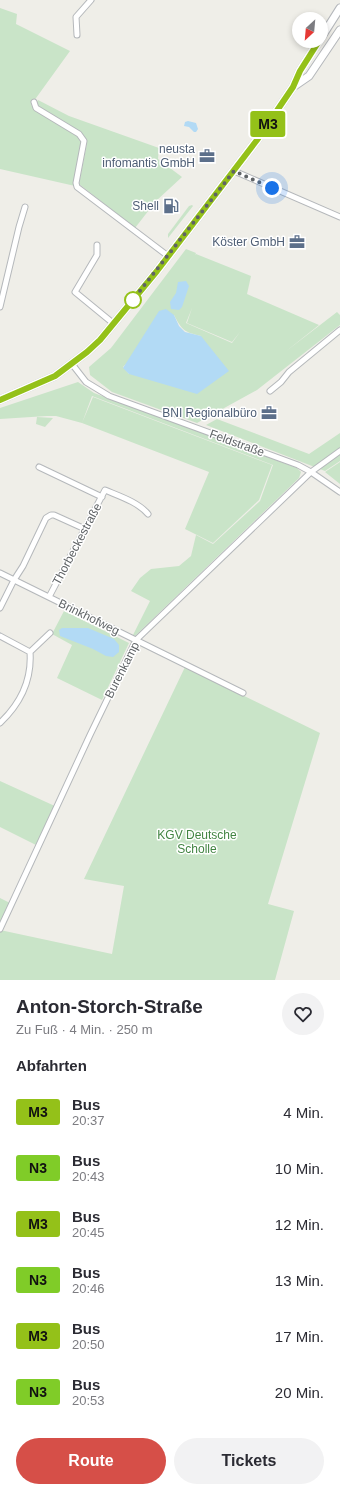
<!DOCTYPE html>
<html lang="de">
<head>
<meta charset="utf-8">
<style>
  :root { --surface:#fff; --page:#f2f2f3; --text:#2b2b33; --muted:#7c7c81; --accent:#d64f48 }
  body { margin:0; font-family:Arial,sans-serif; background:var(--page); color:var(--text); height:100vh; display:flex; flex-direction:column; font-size:15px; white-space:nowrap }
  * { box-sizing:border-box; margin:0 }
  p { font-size:13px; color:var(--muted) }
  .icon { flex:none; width:22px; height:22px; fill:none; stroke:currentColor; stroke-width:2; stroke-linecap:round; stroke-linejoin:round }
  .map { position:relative; height:980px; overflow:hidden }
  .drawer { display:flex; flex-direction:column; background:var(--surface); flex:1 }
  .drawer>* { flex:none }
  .badge { padding:0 8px; border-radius:3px; font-size:14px; line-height:26px }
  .needle { width:26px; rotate:206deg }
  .buttons { position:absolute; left:292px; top:12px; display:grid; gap:8px }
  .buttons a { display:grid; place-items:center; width:36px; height:36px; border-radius:50%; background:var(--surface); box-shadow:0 2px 6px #0003; font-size:20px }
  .you { position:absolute; width:20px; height:20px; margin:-10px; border:3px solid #fff; border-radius:50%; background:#1a73e8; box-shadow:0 0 0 6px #1a73e833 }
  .map>.badge { position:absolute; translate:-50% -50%; box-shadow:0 0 0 2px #fff }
  h2 { padding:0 16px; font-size:15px; line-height:36px }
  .round { display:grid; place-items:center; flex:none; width:42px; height:42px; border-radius:21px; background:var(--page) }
  .head { display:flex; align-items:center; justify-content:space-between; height:68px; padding:0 16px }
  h1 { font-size:19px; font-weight:700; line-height:30px }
  .primary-button { display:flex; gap:8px; margin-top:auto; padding:8px 16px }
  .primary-button a { flex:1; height:46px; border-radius:24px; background:var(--accent); color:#fff; font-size:16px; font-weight:700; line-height:46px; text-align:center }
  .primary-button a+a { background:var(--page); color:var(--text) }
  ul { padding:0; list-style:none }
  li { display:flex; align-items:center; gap:12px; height:56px; padding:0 16px }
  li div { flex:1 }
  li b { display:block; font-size:15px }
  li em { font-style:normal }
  li .badge { min-width:44px; font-weight:700; text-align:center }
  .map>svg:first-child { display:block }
  .green { fill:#c9e4c8; fill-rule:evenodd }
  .water { fill:#b2daf5 }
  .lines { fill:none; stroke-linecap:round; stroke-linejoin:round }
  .street-casing { stroke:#b5b8bb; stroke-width:7 }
  .secondary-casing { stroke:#b4b7bb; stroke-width:9 }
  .street { stroke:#fff; stroke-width:5 }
  .secondary { stroke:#fff; stroke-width:7 }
  .line-casing { stroke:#fff; stroke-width:9 }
  .line { stroke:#94c119; stroke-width:6 }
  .walk { stroke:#5f6366; stroke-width:4; stroke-dasharray:0 7.2 }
  .stop-dot { fill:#fff; stroke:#94c119; stroke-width:2 }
  .labels { text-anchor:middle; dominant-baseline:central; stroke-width:3; stroke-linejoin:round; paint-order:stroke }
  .service-label { font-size:12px; fill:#4e5e75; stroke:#fff; text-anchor:end }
  .street-label { font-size:12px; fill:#5f6366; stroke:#fff }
  .park-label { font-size:12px; fill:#418442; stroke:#fff }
</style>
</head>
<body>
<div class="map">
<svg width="340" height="980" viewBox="0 0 340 980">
  <rect width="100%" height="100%" fill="#efeee8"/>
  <!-- green -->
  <path class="green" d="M 0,8 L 17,14 L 16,24 L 70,51 L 31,105 L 34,107 L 38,100 L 69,116 L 159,148 L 158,159 L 182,177 L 156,201 L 135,228 L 79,184 L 87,143 L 84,142 L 75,186 L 0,169 Z
    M 192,205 L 193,206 L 168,238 L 168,234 L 189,206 Z
    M 186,249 L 196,253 L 195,255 L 196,254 L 251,276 L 247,294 L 319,325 L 285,352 L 337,312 L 340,315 L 340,325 L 257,390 L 197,423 L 112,392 L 90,375 L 89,367 L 111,348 ZM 202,306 L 192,308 L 187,323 L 232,342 L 240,332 L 249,331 L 268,341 L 279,357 L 268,341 L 249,331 L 240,332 L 232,343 L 186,323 L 192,308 ZM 174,315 C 182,330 184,332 201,336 L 129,374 L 123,367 Z
    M 78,382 L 94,393 L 297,468 L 301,472 L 299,478 L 135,636 L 133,635 L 150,601 L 131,591 L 140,578 L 151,569 L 179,566 L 191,556 L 196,535 L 213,544 L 260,501 L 273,465 L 92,396 L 82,423 L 56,416 L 47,416 L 0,419 L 0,408 Z
    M 93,397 L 272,465 L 259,500 L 213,543 L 185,529 L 209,472 L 82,423 Z
    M 37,417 L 53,418 L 45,427 L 36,424 Z
    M 217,419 L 309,454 L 340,433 L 340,461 L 325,471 L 206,425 Z
    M 340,462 L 340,484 L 325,472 Z
    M 64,611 L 129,643 L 102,700 L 57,678 L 72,645 L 52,634 Z
    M 185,667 L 320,733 L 268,904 L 294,911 L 275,980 L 0,980 L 0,898 L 10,903 L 36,845 L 0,827 L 0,781 L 57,807 L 0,930 L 112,954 L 124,886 L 84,879 Z"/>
  <!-- water -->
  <path class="water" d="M 188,121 L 196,123 L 198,129 L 196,132 L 194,132 L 189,127 L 184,126 L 185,122 Z
    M 186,281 L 189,286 L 182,307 L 179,310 L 171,309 L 170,302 L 176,293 L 178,282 Z
    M 166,309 L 174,315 L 179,326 L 185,332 L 201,336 L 229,371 L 197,394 L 129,374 L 123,368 L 159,311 Z
    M 62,628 L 88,628 L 114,639 L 119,645 L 119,652 L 113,657 L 106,656 L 93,649 L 60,636 L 59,630 Z"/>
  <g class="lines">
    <defs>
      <path id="street" d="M 77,35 L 76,17 L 91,0
        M 34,102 L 36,108 L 79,134 L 84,141 L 76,183 L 77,187 L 168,256
        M 234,171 L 340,217
        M 97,245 L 97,255 L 75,292 L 114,324
        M 0,307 L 19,227 L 25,207
        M 72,364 L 86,382 L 109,396 L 298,465 L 311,472 L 340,492
        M 270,391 L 281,382 L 289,372 L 340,330
        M 39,467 L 102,497
        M 0,573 L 243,693
        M 49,597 L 105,490 C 119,496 138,502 148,514
        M 0,608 L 14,580 L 23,566 L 46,518 L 51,515 L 54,515 L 85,529
        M 0,636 L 30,652
        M 0,723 C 20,704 32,680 30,652 L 50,633
        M 0,929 L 90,735 L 136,640 L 311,472 L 340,451"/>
      <path id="secondary" d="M 321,38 L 340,8
        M 293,87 L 309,76 L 340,30
        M 0,400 L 55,376 L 87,352 L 100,340 L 157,271 L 257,140 L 293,87 L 300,71 L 319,41"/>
    </defs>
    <!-- street casing -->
    <use href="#street" class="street-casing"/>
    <!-- secondary casing -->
    <use href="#secondary" class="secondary-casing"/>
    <!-- street -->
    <use href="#street" class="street"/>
    <!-- secondary -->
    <use href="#secondary" class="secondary"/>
  </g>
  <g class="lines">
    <defs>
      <path id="line" d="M 0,400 L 55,376 L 87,352 L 100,340 L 157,271 L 257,140 L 293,87 L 300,71 L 319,41"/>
    </defs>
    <!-- line casing -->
    <use href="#line" class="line-casing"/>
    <!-- line -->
    <use href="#line" class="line"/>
    <!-- walk -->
    <path class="walk" d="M 133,300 L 132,301 L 234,171 L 272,188"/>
  </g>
  <!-- icons -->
  <defs>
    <symbol id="office-bare" viewBox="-9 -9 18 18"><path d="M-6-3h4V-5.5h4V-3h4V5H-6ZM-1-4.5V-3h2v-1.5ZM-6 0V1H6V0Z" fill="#5c6f8a" stroke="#fff" stroke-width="2.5" paint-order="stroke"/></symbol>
    <symbol id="fuel-bare" viewBox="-9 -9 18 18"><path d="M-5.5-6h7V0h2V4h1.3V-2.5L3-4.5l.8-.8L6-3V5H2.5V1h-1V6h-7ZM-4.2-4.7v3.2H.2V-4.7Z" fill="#5c6f8a" stroke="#fff" stroke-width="2.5" paint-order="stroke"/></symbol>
  </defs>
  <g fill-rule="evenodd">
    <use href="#office-bare" x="196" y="145" width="22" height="22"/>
    <use href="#fuel-bare" x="160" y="195" width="22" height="22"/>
    <use href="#office-bare" x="286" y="231" width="22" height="22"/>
    <use href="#office-bare" x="258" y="402" width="22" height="22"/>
  </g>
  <!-- markers -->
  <circle class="stop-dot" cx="133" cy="300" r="8"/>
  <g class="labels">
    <!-- service labels -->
    <g class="service-label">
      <text x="195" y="149">neusta<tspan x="195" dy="14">infomantis GmbH</tspan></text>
      <text x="159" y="206">Shell</text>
      <text x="285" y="242">Köster GmbH</text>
      <text x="257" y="413">BNI Regionalbüro</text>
    </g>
    <!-- street labels -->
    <g class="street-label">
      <text transform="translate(237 443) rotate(20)">Feldstraße</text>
      <text transform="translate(77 544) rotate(-62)">Thorbeckestraße</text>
      <text transform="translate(89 617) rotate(26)">Brinkhofweg</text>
      <text transform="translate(122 670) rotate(-63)">Burenkamp</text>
    </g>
    <!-- park labels -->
    <g class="park-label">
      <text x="197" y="835">KGV Deutsche<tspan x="197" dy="14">Scholle</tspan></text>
    </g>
  </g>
</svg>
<div class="buttons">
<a><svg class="needle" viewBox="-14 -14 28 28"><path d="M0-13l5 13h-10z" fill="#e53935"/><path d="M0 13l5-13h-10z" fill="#7c7c81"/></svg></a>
</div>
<div class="you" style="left:272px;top:188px"></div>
<b class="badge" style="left:268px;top:124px;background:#94c119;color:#111">M3</b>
</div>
<section class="drawer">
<div class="head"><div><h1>Anton-Storch-Straße</h1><p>Zu Fuß · 4 Min. · 250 m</p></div><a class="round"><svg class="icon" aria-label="heart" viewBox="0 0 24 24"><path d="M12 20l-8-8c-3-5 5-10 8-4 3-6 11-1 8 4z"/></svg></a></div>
<h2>Abfahrten</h2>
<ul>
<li><span class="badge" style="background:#94c119;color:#111">M3</span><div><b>Bus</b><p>20:37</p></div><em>4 Min.</em></li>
<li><span class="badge" style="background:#80cc28;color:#111">N3</span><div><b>Bus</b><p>20:43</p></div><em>10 Min.</em></li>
<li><span class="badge" style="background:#94c119;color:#111">M3</span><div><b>Bus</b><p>20:45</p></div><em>12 Min.</em></li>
<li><span class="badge" style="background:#80cc28;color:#111">N3</span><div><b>Bus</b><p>20:46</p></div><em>13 Min.</em></li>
<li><span class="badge" style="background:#94c119;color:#111">M3</span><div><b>Bus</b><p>20:50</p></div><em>17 Min.</em></li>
<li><span class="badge" style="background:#80cc28;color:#111">N3</span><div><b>Bus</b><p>20:53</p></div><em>20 Min.</em></li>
</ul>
<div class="primary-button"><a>Route</a><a>Tickets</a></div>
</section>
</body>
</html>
